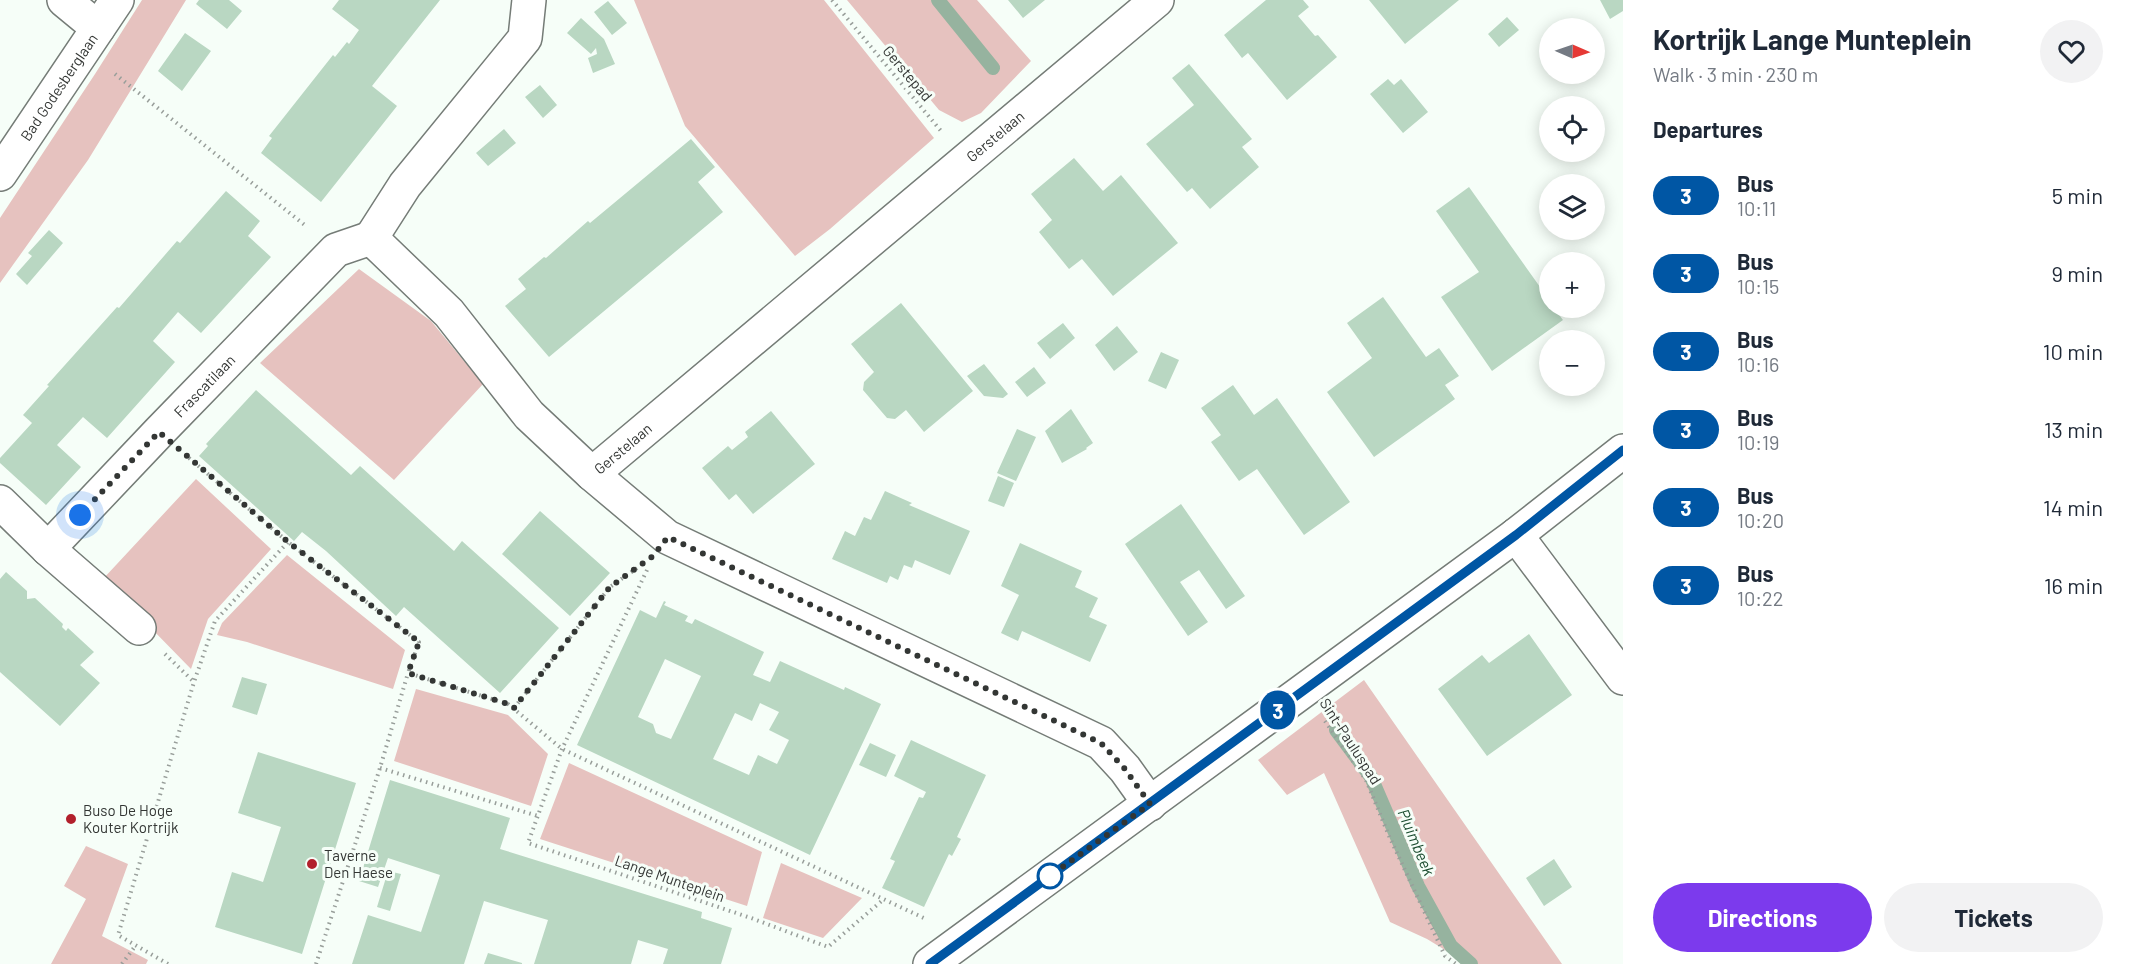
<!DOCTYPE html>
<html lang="en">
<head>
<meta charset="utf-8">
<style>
  :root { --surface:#fff; --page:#f2f2f3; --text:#1f2937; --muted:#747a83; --accent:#7c3aed }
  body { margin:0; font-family:Barlow,sans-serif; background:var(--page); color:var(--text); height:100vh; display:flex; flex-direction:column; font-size:22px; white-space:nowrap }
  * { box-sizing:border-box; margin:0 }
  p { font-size:20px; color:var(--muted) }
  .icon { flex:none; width:33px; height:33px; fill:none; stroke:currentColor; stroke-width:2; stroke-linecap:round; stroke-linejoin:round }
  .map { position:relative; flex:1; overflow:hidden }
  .sheet { display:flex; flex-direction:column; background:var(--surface); width:510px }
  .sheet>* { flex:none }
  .badge { padding:0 12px; border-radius:20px; font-size:21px; line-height:39px }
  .needle { width:39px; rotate:92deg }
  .buttons { position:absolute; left:1539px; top:18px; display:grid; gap:12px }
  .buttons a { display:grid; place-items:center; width:66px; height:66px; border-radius:50%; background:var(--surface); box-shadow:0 3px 15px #0003; font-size:30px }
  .you { position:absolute; width:30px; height:30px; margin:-15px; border:4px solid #fff; border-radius:50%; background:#1a73e8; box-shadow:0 0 0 9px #1a73e833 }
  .map>.badge { position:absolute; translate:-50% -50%; box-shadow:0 0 0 3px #fff }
  h2 { padding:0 30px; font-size:22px; line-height:54px }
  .round { display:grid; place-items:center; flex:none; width:63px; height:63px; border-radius:32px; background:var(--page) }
  .overview { display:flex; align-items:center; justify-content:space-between; height:102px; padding:0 30px }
  h1 { font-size:28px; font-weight:700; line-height:45px }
  .action { display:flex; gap:12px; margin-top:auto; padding:12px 30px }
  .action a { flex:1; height:69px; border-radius:36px; background:var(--accent); color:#fff; font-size:24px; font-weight:700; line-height:69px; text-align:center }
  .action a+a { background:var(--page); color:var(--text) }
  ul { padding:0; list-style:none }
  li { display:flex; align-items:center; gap:18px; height:78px; padding:0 30px }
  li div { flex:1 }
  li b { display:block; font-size:22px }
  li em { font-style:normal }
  li .badge { min-width:66px; font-weight:700; text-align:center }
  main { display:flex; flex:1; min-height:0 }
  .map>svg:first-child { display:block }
  .green { fill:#e6c2bf }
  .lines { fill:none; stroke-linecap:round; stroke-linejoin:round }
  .stream { stroke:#96b39f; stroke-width:14 }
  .building { fill:#b9d7c2; fill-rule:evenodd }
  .minor-casing { stroke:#757c77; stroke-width:36 }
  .path { stroke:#989e9a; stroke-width:4; stroke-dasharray:1.5 4.5; stroke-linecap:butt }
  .minor { stroke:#fff; stroke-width:33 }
  .line-casing { stroke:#fff; stroke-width:14 }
  .line { stroke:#0056a4; stroke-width:9 }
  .walk { stroke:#333634; stroke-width:6; stroke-dasharray:0 10.8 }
  .poi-dot { fill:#b2202c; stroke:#f6fef8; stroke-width:2 }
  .stop-dot { fill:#fff; stroke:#0056a4; stroke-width:3 }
  .labels { text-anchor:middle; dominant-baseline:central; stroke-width:6; stroke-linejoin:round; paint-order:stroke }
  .street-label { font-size:15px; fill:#333634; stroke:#f6fef8 }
  .poi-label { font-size:15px; fill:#333634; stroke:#f6fef8; text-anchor:start }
  .water-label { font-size:16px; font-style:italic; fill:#1a4b2e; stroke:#f6fef8 }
</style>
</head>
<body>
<main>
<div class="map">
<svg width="1623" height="964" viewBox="0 0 1623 964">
  <rect width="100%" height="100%" fill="#f6fef8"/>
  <!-- green -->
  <path class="green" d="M 142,0 L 186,0 L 88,160 L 0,283 L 0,218 L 95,74 Z
    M 634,0 L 824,0 L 934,138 L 830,229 L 795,256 L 685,126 Z
    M 847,0 L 977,0 L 1031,61 L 981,113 L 962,122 L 939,110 Z
    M 359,269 L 431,321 L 483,384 L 394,480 L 260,363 Z
    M 196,479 L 271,549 L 208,619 L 191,669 L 103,579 Z
    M 287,555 L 405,650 L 393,689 L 247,642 L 217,635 L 222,623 Z
    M 1364,680 L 1562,964 L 1468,964 L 1427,939 L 1390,922 L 1324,773 L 1287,795 L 1258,760 Z
    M 416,689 L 508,715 L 548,754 L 531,806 L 394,761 Z
    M 569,763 L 762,852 L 747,906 L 540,839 Z
    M 86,846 L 128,864 L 102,936 L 148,960 L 146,964 L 51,964 L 86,899 L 64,886 Z
    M 781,863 L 862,898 L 823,938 L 763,918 Z"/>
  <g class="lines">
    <!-- stream -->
    <path class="stream" d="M 938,0 L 993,68
      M 1336,730 L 1371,777 L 1418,886 L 1451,946 L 1471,964"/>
  </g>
  <!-- building -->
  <path class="building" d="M 199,0 L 229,0 L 242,11 L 227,29 L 196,4 Z
    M 339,0 L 440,0 L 372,86 L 397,106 L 321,202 L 261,153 L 272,138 L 269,136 L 333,55 L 335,57 L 347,42 L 349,44 L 359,30 L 332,9 Z
    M 1008,0 L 1045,0 L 1023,18 Z
    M 1266,0 L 1303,0 L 1309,7 L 1298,16 L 1315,36 L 1318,35 L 1337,57 L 1287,100 L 1248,53 L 1242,58 L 1224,35 Z
    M 1369,0 L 1459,0 L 1405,44 Z
    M 1600,0 L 1623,0 L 1623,11 L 1610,19 Z
    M 608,1 L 627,23 L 612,35 L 594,12 Z
    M 1507,17 L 1519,30 L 1499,47 L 1488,34 Z
    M 581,18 L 604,39 L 615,64 L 593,73 L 588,58 L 597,54 L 596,48 L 591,54 L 567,33 Z
    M 185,33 L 211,51 L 182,91 L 158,71 Z
    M 1189,64 L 1252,139 L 1242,147 L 1259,167 L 1210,209 L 1192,188 L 1187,192 L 1146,144 L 1194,105 L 1172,78 Z
    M 1388,79 L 1394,85 L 1401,79 L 1428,112 L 1403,133 L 1370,94 Z
    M 540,85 L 557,105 L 543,118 L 525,97 Z
    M 504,129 L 516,143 L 488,166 L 476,153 Z
    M 691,139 L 715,167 L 698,182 L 723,212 L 549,357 L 505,306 L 526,289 L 518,279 L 544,257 L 546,258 L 588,221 L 590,223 Z
    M 1074,158 L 1103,191 L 1121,175 L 1178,243 L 1113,296 L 1082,259 L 1069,269 L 1039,232 L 1052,220 L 1031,194 Z
    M 1469,187 L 1550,301 L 1550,308 L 1554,308 L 1563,320 L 1492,371 L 1441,297 L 1479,272 L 1436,211 Z
    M 226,191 L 260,221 L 248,236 L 271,257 L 201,333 L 178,312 L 153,341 L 175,362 L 107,438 L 83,417 L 57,445 L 81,467 L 46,505 L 0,463 L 0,458 L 32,423 L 23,415 L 49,386 L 47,385 L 117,307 L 119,308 L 177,241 L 180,243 Z
    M 49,230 L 63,243 L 27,285 L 16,274 L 32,256 L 28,253 Z
    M 1383,297 L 1426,357 L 1439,348 L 1459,376 L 1445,385 L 1455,399 L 1374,457 L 1327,392 L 1372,358 L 1347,323 Z
    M 901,303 L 973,391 L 924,432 L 906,410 L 895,419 L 887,418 L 863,390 L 864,382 L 874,372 L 851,344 Z
    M 1063,323 L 1075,338 L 1050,359 L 1037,343 Z
    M 1117,326 L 1138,352 L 1114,371 L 1095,345 Z
    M 1161,352 L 1179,360 L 1166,389 L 1148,381 Z
    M 984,364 L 1008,394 L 1003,398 L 984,396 L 967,376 Z
    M 1034,367 L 1046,383 L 1027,397 L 1015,382 Z
    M 1233,385 L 1254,415 L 1277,398 L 1350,502 L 1304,535 L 1257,469 L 1239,481 L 1211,442 L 1221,435 L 1201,408 Z
    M 256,390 L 351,475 L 360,466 L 454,551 L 462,541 L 559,628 L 500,693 L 404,607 L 396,616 L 326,551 L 302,532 L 294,541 L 199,456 L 208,446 L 206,444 Z
    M 1071,409 L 1093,443 L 1086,448 L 1087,449 L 1062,463 L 1045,431 Z
    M 771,411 L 815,464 L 753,514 L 736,494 L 729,500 L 702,468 L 728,446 L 732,450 L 748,437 L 745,432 Z
    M 1017,429 L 1036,437 L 1016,481 L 997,473 Z
    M 998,476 L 1014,483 L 1004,507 L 988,501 Z
    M 885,491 L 912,503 L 909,505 L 970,531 L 950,575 L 915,560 L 912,568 L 904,565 L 898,580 L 890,576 L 887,583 L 832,559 L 845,531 L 855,536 L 864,517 L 871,520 Z
    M 1181,504 L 1245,596 L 1226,609 L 1199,570 L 1180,582 L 1208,622 L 1188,636 L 1125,544 Z
    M 540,511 L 610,573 L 570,616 L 502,554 Z
    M 1020,543 L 1082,571 L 1075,587 L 1098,598 L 1089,617 L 1107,625 L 1090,662 L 1022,631 L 1018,641 L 1001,633 L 1019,595 L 1001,586 Z
    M 6,572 L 27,591 L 27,599 L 35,598 L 63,624 L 62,627 L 66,631 L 68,628 L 94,652 L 80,665 L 100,683 L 60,726 L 0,672 L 0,579 Z
    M 664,601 L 666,602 L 664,605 L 688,616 L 685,621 L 692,624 L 695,619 L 764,652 L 753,675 L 770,682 L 780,661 L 844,690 L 845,687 L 881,704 L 810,855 L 577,745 L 640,610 L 656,618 ZM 665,659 L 701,676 L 671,739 L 656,733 L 653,724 L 638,717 ZM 760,703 L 779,712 L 769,730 L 789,740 L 777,764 L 758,755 L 749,775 L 713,759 L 735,713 L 752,721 Z
    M 1529,634 L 1572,695 L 1487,756 L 1438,689 L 1482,655 L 1489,663 Z
    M 242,677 L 267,684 L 257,715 L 232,707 Z
    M 911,740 L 986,775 L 957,837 L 961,839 L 952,856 L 949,854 L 924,907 L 882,888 L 895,861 L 890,859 L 919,797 L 923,798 L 926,792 L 894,776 Z
    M 870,743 L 896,755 L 886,777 L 859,765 Z
    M 258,752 L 356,783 L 302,954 L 215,927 L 232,872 L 263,882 L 281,827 L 238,813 Z
    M 390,780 L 510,818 L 500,849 L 702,912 L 701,918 L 732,928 L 721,964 L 663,964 L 668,949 L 638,940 L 631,964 L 534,964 L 548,920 L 484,901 L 464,964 L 352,964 L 368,915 L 421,932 L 440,875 L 388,858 L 378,887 L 359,881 Z
    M 1554,859 L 1572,887 L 1544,906 L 1526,878 Z
    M 388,871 L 401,874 L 390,911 L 377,907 Z
    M 488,953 L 522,963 L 522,964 L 484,964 Z"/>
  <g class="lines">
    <defs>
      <g id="minor">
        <path d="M 64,0 L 98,28"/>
        <path d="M 529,0 L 525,38 L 405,185 L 371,238 L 449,313 L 529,415 L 592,474 L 667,537 L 1101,743 L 1125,769 L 1150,804"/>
        <path id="s1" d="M 0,174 L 117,0"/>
        <path id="s2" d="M 592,474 L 1157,0"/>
        <path d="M 0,502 L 48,549 L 139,628"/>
        <path d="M 1516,535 L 1623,678"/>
        <path id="s3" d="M 48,549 L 159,432 L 336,250 L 371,238"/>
        <path d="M 930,964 L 1516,535 L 1623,451"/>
      </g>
    </defs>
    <!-- minor casing -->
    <use href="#minor" class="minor-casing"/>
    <!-- path -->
    <path class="path" d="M 832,0 L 941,131
      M 115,74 L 306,226
      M 189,458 L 288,542 L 419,642 L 408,673 L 508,704 L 562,749 L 926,919
      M 647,570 L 562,749 L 528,843 L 751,918 L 828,947 L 884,899
      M 165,654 L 194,682
      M 514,708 L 610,587 L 640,566
      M 1325,721 L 1366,780 L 1389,836 L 1445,956 L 1456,964
      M 380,768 L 538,816
      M 122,964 L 136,945
      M 168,964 L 118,935 L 194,682 L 215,621 L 288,542
      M 316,964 L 380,768 L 408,673"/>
    <!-- minor -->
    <use href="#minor" class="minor"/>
  </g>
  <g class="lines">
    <defs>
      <path id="line" d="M 930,964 L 1516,535 L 1623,450"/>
    </defs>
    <!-- line casing -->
    <use href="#line" class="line-casing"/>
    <!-- line -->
    <use href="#line" class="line"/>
    <!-- walk -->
    <path class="walk" d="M 80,515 L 159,432 L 288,542 L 419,642 L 408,673 L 508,704 L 514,708 L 610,587 L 653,556 L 668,537 L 1101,743 L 1125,769 L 1150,804 L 1050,876"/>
  </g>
  <!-- markers -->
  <g class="poi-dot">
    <circle cx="71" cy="819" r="6"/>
    <circle cx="312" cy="864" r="6"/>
  </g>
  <circle class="stop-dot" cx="1050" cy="876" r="12"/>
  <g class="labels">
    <!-- street labels -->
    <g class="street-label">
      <text transform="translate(908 73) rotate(50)">Gerstepad</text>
      <text stroke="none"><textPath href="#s1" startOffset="105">Bad Godesberglaan</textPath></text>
      <text stroke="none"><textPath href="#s2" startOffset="526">Gerstelaan</textPath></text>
      <text stroke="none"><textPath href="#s3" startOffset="226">Frascatilaan</textPath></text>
      <text stroke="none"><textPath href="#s2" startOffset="40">Gerstelaan</textPath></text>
      <text transform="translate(1351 741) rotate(57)">Sint-Pauluspad</text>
      <text transform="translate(670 878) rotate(19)">Lange Munteplein</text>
    </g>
    <!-- poi labels -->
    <g class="poi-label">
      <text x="83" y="810">Buso De Hoge<tspan x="83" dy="17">Kouter Kortrijk</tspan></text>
      <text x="324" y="855">Taverne<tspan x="324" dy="17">Den Haese</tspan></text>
    </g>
    <!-- water labels -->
    <g class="water-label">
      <text transform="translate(1417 842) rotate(67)">Pluimbeek</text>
    </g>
  </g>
</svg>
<div class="buttons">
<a><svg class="needle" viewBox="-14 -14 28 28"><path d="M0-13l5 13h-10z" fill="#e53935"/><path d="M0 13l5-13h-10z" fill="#747a83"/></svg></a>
<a><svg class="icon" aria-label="locate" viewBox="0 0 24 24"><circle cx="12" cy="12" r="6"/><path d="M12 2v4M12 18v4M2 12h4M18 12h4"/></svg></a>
<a><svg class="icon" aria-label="layers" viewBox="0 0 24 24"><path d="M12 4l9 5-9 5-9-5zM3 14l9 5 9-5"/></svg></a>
<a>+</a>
<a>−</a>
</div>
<div class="you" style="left:80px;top:515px"></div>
<b class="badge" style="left:1278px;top:710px;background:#0056a4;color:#fff">3</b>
</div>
<section class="sheet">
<div class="overview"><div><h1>Kortrijk Lange Munteplein</h1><p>Walk · 3 min · 230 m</p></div><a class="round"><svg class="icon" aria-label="heart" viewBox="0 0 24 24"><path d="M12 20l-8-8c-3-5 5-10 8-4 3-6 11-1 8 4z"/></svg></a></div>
<h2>Departures</h2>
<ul>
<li><span class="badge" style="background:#0056a4;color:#fff">3</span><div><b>Bus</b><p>10:11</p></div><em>5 min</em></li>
<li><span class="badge" style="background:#0056a4;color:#fff">3</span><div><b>Bus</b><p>10:15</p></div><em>9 min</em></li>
<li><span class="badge" style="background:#0056a4;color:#fff">3</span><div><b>Bus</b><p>10:16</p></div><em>10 min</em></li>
<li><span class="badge" style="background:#0056a4;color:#fff">3</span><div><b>Bus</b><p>10:19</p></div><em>13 min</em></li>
<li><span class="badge" style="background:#0056a4;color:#fff">3</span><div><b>Bus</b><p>10:20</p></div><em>14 min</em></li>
<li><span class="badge" style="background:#0056a4;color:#fff">3</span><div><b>Bus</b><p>10:22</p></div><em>16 min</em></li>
</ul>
<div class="action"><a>Directions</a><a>Tickets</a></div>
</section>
</main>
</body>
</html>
